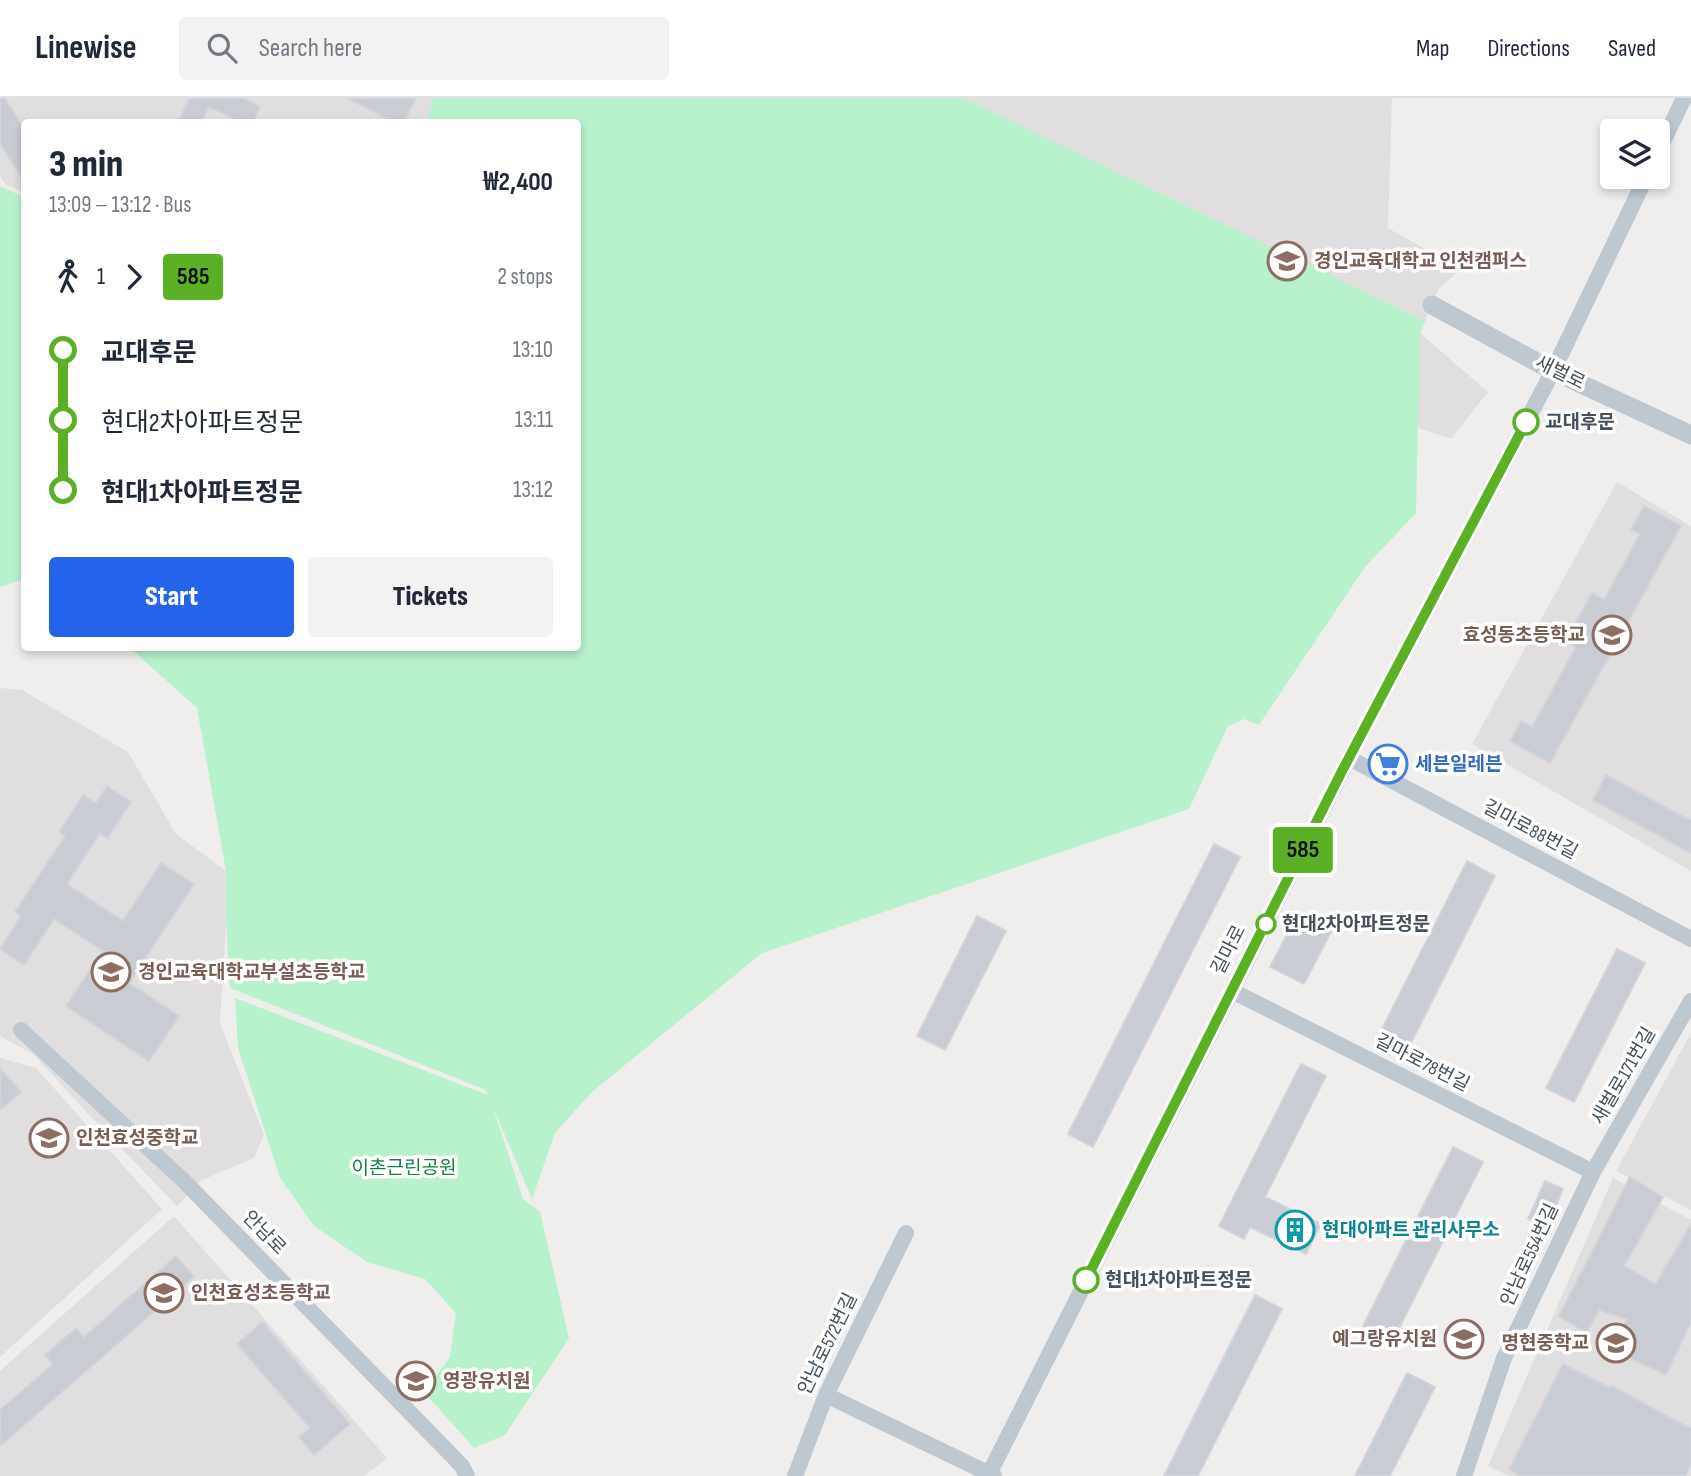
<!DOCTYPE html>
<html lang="en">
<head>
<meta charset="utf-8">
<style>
  :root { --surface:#fff; --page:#f2f2f3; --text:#1f2937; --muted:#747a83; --line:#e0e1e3; --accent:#2563eb }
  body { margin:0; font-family:"Sofia Sans Condensed","Noto Sans KR",sans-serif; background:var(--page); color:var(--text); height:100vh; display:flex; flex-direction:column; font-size:26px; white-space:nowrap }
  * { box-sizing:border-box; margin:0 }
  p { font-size:23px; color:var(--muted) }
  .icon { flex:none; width:38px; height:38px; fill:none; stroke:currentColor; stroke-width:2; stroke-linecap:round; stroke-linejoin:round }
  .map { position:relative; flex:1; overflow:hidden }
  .side { position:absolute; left:21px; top:21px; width:560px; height:532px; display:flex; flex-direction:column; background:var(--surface); border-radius:7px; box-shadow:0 4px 10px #0003 }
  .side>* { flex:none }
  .badge { padding:0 14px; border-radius:5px; font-size:24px; line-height:46px }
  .fabs { position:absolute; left:1600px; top:21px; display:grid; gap:14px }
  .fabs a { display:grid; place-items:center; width:70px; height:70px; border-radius:7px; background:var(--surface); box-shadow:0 4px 10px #0003; font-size:35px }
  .map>.badge { position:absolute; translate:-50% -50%; box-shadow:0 0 0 4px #fff }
  .legs { display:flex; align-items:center; gap:10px; height:77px; padding:0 28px; font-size:23px }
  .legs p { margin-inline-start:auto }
  .overview { display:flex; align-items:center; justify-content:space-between; height:119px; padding:0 28px }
  h1 { font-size:38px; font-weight:800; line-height:52px }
  .action { display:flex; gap:14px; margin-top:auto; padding:14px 28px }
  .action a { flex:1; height:80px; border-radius:7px; background:var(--accent); color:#fff; font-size:28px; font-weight:800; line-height:80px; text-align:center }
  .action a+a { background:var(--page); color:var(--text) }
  ul { padding:0 28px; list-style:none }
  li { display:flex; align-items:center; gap:24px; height:70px; font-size:26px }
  li i { display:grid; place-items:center; width:10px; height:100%; margin:0 9px; background:currentColor }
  li i::after { content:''; width:18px; height:18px; margin:-9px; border:5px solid; border-radius:50%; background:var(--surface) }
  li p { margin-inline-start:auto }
  li:first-child i { background:linear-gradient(#0000 50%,currentColor 0) }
  li:last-child i { background:linear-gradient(currentColor 50%,#0000 0) }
  header { display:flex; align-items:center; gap:42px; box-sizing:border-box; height:98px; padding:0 35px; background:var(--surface); border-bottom:2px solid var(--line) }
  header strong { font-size:33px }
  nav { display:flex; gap:38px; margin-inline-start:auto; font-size:24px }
  .search { width:490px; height:63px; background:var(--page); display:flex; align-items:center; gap:18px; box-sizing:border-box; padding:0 24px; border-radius:7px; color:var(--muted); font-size:26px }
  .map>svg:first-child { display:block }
  .education { fill:#e1dedf }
  .green { fill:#b8f2cd }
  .building { fill:#c9ccd3; stroke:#d1d4da; stroke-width:2 }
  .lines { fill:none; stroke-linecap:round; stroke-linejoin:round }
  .minor { stroke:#bdc8d1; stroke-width:16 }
  .tertiary { stroke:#bdc8d1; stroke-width:19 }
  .line-1-casing { stroke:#fff; stroke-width:16 }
  .line-1 { stroke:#5bb025; stroke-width:10 }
  .stop-1-dot { fill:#fff; stroke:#5bb025; stroke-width:3.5 }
  .labels { text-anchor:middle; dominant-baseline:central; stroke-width:7; stroke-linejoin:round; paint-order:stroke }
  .education-label { font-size:19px; font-weight:bold; fill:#785e54; stroke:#fff; text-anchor:start }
  .street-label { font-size:19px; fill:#44515c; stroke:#fff }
  .stop-label { font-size:19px; font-weight:bold; fill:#44515c; stroke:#fff; text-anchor:start }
  .shop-label { font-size:19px; font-weight:bold; fill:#366cbe; stroke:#fff; text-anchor:start }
  .park-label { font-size:19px; fill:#118247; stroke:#fff }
  .culture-label { font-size:19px; font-weight:bold; fill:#0d838f; stroke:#fff; text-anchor:start }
</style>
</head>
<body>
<header>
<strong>Linewise</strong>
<div class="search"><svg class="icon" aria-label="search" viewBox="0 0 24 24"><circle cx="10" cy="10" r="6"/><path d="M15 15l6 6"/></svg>Search here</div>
<nav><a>Map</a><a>Directions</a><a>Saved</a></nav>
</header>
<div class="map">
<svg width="1691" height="1378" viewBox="0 0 1691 1378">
  <rect width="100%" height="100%" fill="#f0eded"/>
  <!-- education -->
  <path class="education" d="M 0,0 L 1392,0 L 1388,130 L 1460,171 L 1438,192 L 1420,235 L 1488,294 L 1451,341 L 1269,279 L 578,24 L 24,24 L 24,94 L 6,87 L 0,78 Z
    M 1617,384 L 1691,428 L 1691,773 L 1472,646 Z
    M 0,590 L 22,592 L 128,654 L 176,736 L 226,773 L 226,824 L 220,925 L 264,1037 L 254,1060 L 202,1082 L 177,1108 L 93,1021 L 33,956 L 0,938 Z
    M 1691,935 L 1691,1112 L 1616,1073 Z
    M 0,960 L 36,970 L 162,1111 L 0,1259 Z
    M 1613,1080 L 1691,1122 L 1691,1378 L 1509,1378 L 1488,1368 Z
    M 174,1118 L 387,1360 L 364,1378 L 0,1378 L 0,1273 Z"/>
  <!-- green -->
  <path class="green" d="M 433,0 L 963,0 L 1425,223 L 1420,235 L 1416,415 L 1365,469 L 1259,627 L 1244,621 L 1228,628 L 1189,711 L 762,855 L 592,994 L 555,1035 L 532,1101 L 493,1009 L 523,1101 L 540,1114 L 569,1240 L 505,1337 L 474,1350 L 424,1294 L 450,1259 L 456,1215 L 425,1181 L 367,1164 L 314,1128 L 280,1080 L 238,950 L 235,900 L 488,997 L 486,992 L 230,890 L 226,824 L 226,773 L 197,610 L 130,550 L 578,550 L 578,24 L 427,24 Z
    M 0,88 L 24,99 L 24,481 L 0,489 Z"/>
  <!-- building -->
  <path class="building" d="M 0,0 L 5,0 L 24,31 L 24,84 L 0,45 Z
    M 190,0 L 243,0 L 260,9 L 253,24 L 241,24 L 209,9 L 201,24 L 178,24 Z
    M 347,0 L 416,0 L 404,24 L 395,24 Z
    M 1644,408 L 1681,428 L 1550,665 L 1510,643 L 1521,623 L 1532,629 L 1576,549 L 1566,543 L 1592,495 L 1604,502 L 1640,436 L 1631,431 Z
    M 1606,677 L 1691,723 L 1691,755 L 1593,702 Z
    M 107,688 L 131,704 L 107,740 L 100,735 L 67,786 L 123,823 L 161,765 L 194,786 L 129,885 L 179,918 L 149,963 L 66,908 L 103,853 L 54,821 L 24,867 L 0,851 L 21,818 L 15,814 L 65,738 L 59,734 L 83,697 L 96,705 Z
    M 1214,746 L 1240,759 L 1093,1049 L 1068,1036 Z
    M 1467,763 L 1495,778 L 1410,947 L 1381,933 Z
    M 1299,814 L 1332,832 L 1304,886 L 1270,869 Z
    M 977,818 L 1006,833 L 945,952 L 917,938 Z
    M 1617,851 L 1645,865 L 1574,1004 L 1546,990 Z
    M 1301,966 L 1326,978 L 1265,1099 L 1321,1126 L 1306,1156 L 1250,1129 L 1244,1141 L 1219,1128 Z
    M 0,970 L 21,994 L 0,1012 Z
    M 1453,1049 L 1483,1064 L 1393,1242 L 1363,1228 Z
    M 1630,1079 L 1663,1099 L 1624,1168 L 1656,1186 L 1691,1126 L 1691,1224 L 1666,1277 L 1626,1258 L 1618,1257 L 1630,1234 L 1622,1230 L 1627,1221 L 1599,1212 L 1586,1235 L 1559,1218 Z
    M 1545,1083 L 1563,1091 L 1547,1129 L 1528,1121 Z
    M 176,1158 L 194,1179 L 0,1348 L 0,1312 L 53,1266 L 45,1257 L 76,1230 L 84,1239 Z
    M 1255,1197 L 1282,1211 L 1198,1378 L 1164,1378 Z
    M 262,1224 L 350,1326 L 314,1357 L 299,1339 L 310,1330 L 237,1246 Z
    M 1563,1266 L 1610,1290 L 1612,1288 L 1691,1331 L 1691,1366 L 1685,1378 L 1521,1378 L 1509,1371 Z
    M 1407,1275 L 1435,1289 L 1390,1378 L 1355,1378 Z"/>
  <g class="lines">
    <!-- minor -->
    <path class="minor" d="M 1657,56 L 1684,0
      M 1349,660 L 1691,841
      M 1232,893 L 1593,1074
      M 21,932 L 185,1084 L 462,1368 L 467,1378
      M 826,1297 L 994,1378
      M 795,1378 L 826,1297 L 906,1135
      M 988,1378 L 1349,660 L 1553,273 L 1646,79
      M 1464,1378 L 1504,1260 L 1593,1074 L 1691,903"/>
    <!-- tertiary -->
    <path class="tertiary" d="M 1432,207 L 1553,273 L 1691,337"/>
  </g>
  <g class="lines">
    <defs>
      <path id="line-1" d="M 1086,1182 L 1342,673 L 1526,324"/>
    </defs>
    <!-- line-1 casing -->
    <use href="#line-1" class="line-1-casing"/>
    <!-- line-1 -->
    <use href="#line-1" class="line-1"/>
  </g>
  <!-- icons -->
  <defs>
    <symbol id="university-ring" viewBox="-11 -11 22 22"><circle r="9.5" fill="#fff" stroke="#8d6e63" stroke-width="1.5"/><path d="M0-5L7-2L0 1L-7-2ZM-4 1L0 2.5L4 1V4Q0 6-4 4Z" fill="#8d6e63"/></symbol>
    <symbol id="school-ring" viewBox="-11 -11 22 22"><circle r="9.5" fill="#fff" stroke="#8d6e63" stroke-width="1.5"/><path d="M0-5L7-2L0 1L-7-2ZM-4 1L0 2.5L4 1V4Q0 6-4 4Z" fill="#8d6e63"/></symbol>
    <symbol id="supermarket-ring" viewBox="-11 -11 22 22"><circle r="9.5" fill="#fff" stroke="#3f7fe0" stroke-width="1.5"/><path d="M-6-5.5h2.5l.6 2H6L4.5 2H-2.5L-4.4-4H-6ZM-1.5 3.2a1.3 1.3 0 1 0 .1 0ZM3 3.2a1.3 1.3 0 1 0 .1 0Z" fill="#3f7fe0"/></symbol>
    <symbol id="building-ring" viewBox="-11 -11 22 22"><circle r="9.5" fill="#fff" stroke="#0f9aa8" stroke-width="1.5"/><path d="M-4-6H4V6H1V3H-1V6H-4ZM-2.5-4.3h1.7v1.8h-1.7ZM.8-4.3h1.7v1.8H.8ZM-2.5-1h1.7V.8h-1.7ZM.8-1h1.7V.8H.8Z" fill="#0f9aa8"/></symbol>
  </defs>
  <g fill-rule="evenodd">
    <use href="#university-ring" x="1265" y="141" width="44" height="44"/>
    <use href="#school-ring" x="1590" y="515" width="44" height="44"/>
    <use href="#supermarket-ring" x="1366" y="644" width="44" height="44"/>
    <use href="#school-ring" x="89" y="852" width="44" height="44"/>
    <use href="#school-ring" x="27" y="1018" width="44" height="44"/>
    <use href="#building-ring" x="1273" y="1110" width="44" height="44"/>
    <use href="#school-ring" x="142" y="1173" width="44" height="44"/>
    <use href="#school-ring" x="1442" y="1219" width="44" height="44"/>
    <use href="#school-ring" x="1594" y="1223" width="44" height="44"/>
    <use href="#school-ring" x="394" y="1261" width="44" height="44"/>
  </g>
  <!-- markers -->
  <g class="stop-1-dot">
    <circle cx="1526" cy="324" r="12"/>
    <circle cx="1266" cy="826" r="9"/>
    <circle cx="1086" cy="1182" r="12"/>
  </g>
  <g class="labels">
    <!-- education labels -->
    <g class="education-label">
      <text x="1314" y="163">경인교육대학교 인천캠퍼스</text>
      <text x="1585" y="537" text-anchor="end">효성동초등학교</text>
      <text x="138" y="874">경인교육대학교부설초등학교</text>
      <text x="76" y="1040">인천효성중학교</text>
      <text x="191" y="1195">인천효성초등학교</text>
      <text x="1437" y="1241" text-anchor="end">예그랑유치원</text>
      <text x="1589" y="1245" text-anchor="end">명현중학교</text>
      <text x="443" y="1283">영광유치원</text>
    </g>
    <!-- street labels -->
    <g class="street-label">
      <text transform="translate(1560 275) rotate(26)">새벌로</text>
      <text transform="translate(1530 732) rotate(28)">길마로88번길</text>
      <text transform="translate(1229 852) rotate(-63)">길마로</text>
      <text transform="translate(1422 965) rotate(27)">길마로78번길</text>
      <text transform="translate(1624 978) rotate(-60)">새벌로171번길</text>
      <text transform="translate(264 1135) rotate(46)">안남로</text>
      <text transform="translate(1530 1157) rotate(-65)">안남로554번길</text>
      <text transform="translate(828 1246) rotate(-64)">안남로572번길</text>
    </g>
    <!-- stop labels -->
    <g class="stop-label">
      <text x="1545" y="324">교대후문</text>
      <text x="1282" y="826">현대2차아파트정문</text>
      <text x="1105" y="1182">현대1차아파트정문</text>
    </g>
    <!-- shop labels -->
    <g class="shop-label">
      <text x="1415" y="666">세븐일레븐</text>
    </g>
    <!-- park labels -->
    <g class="park-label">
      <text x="404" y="1070">이촌근린공원</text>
    </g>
    <!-- culture labels -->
    <g class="culture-label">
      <text x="1322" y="1132">현대아파트 관리사무소</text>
    </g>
  </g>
</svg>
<div class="fabs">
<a><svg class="icon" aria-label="layers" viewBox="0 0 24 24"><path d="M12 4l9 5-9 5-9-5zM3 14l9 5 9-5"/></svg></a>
</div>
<b class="badge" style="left:1303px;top:752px;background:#5bb025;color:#111">585</b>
<section class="side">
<div class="overview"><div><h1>3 min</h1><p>13:09 – 13:12 · Bus</p></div><b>₩2,400</b></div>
<div class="legs"><svg class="icon" aria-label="walk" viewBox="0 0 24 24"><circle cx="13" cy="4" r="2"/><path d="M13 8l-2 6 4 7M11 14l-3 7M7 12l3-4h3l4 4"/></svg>1<svg class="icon" aria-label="forward" viewBox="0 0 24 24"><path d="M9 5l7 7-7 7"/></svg><b class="badge" style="background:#5bb025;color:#111">585</b><p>2 stops</p></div>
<ul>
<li><i style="color:#5bb025"></i><b>교대후문</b><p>13:10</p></li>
<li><i style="color:#5bb025"></i><span>현대2차아파트정문</span><p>13:11</p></li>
<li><i style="color:#5bb025"></i><b>현대1차아파트정문</b><p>13:12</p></li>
</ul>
<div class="action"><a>Start</a><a>Tickets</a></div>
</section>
</div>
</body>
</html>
